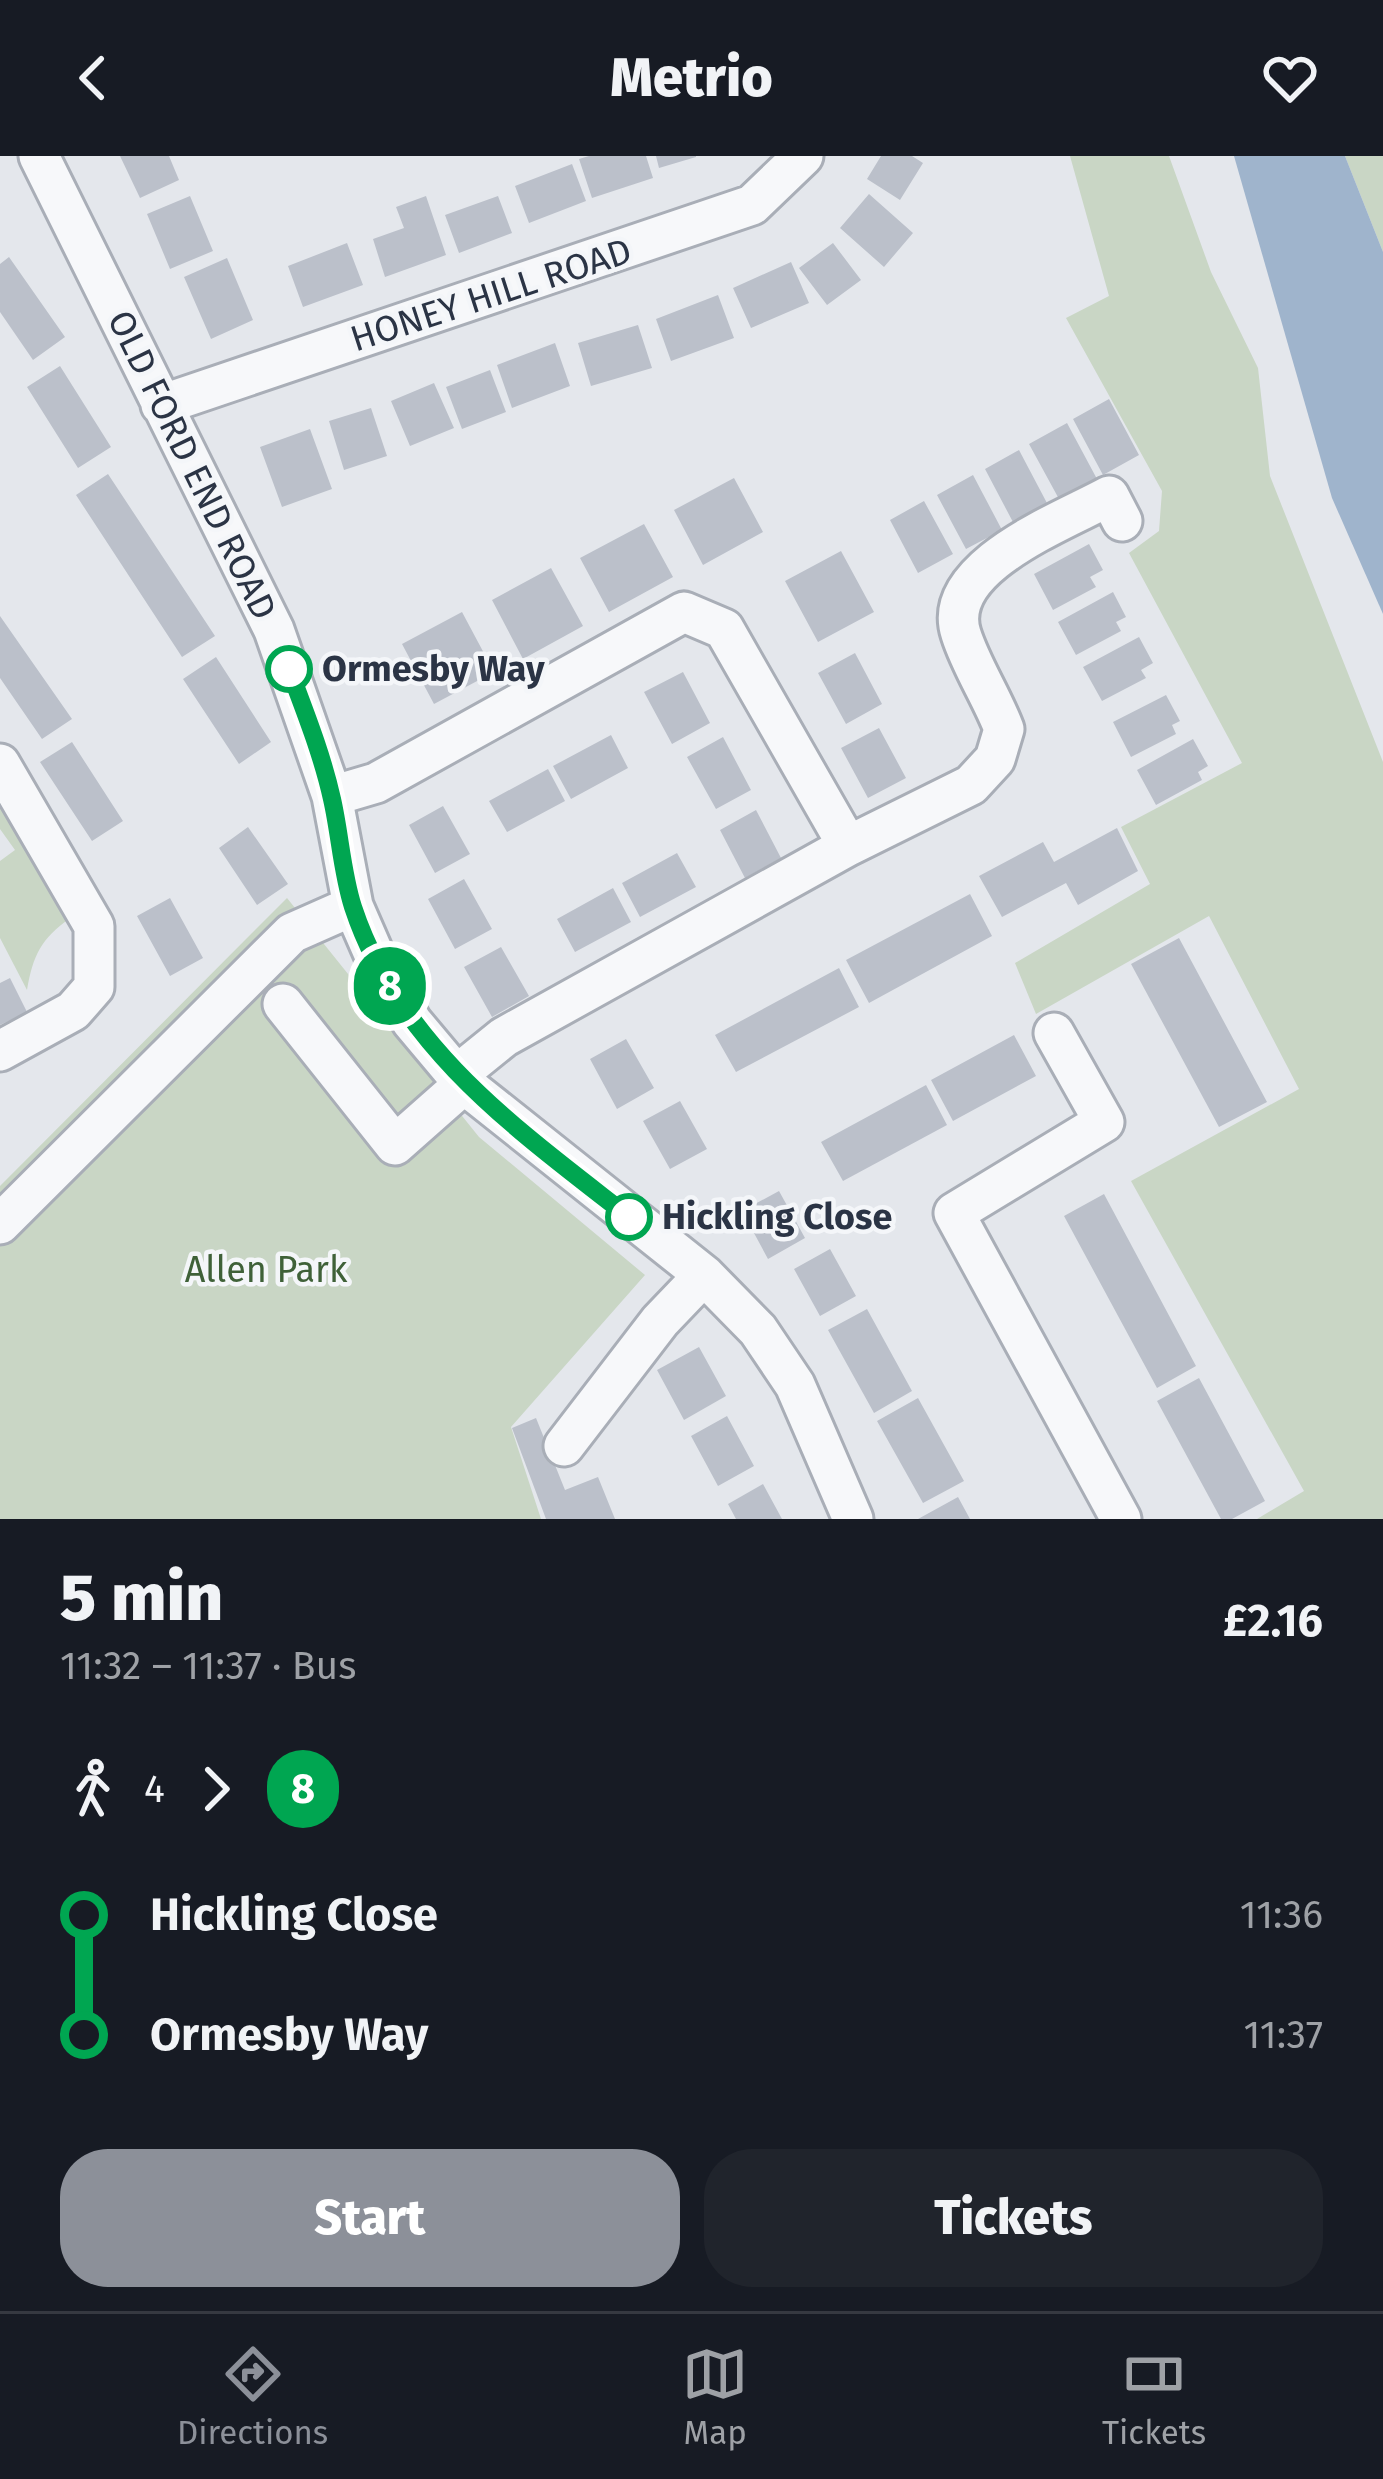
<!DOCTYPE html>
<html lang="en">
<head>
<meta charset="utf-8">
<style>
  :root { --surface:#171b24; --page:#20242c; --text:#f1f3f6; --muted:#9ea1a6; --line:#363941; --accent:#8c9099 }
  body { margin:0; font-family:"Fira Sans",sans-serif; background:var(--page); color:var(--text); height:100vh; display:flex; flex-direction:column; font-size:45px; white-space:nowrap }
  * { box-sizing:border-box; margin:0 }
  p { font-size:39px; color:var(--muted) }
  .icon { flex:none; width:66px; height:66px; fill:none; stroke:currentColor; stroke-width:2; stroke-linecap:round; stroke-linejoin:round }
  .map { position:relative; height:1363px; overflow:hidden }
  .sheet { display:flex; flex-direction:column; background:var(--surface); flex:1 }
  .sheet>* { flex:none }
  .badge { padding:0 24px; border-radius:39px; font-size:42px; line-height:78px }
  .map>.badge { position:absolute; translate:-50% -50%; box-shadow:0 0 0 6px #fff }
  .legs { display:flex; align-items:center; gap:18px; height:132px; padding:0 60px; font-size:39px }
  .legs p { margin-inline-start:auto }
  .headline { display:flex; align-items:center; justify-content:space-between; height:204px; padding:0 60px }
  h1 { font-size:66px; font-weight:800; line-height:90px }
  .primary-button { display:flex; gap:24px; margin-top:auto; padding:24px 60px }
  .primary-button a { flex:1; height:138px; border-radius:48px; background:var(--accent); color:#fff; font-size:48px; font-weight:800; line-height:138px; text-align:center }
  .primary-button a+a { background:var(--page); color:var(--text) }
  ul { padding:0 60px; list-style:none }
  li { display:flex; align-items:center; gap:42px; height:120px; font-size:45px }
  li i { display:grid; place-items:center; width:18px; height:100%; margin:0 15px; background:currentColor }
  li i::after { content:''; width:30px; height:30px; margin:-15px; border:9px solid; border-radius:50%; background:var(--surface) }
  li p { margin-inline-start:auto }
  li:first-child i { background:linear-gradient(#0000 50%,currentColor 0) }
  li:last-child i { background:linear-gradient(currentColor 50%,#0000 0) }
  header { display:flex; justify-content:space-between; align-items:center; height:156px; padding:0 60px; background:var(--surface); font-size:54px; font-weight:800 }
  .tabs { display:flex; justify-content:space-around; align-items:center; height:168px; border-top:3px solid var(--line); background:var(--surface); font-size:33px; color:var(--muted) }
  .tabs a { display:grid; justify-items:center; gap:6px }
  .tabs .active { color:var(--accent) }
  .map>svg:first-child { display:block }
  .green { fill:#c9d6c5 }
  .water { fill:#9fb4cc }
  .building { fill:#bbc0ca }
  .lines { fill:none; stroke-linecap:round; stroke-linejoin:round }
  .minor-casing { stroke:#a9aeb7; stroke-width:45 }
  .minor { stroke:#f7f8fa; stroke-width:39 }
  .line-1-casing { stroke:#fff; stroke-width:27 }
  .line-1 { stroke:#00a651; stroke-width:18 }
  .stop-1-dot { fill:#fff; stroke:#00a651; stroke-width:6 }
  .labels { text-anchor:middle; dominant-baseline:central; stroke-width:9; stroke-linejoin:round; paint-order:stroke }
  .street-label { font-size:36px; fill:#2b3445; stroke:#f4f6f9 }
  .stop-label { font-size:36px; font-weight:bold; fill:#2b3445; stroke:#f4f6f9; text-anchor:start }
  .park-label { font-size:36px; fill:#3f6138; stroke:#f4f6f9 }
</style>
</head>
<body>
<header><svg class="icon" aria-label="back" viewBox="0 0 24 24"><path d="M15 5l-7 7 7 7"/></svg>Metrio<svg class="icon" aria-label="heart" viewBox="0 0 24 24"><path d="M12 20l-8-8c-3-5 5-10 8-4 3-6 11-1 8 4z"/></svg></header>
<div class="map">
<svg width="1383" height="1363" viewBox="0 0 1383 1363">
  <rect width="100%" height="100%" fill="#e4e7ec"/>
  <!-- green -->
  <path class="green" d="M 1070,0 L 1169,0 L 1211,116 L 1258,212 L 1270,320 L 1383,606 L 1383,1363 L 1257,1363 L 1304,1335 L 1131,1025 L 1299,933 L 1209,760 L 1036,858 L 1015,807 L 1150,728 L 1121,671 L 1242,607 L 1129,397 L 1159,375 L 1162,335 L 1066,162 L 1109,140 Z
    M 1345,0 L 1383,0 L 1383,96 Z
    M 0,637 L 70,762 C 41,783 33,799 27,834 L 0,782 L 0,705 L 15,694 L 0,673 Z
    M 287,742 L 479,981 L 645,1119 L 511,1271 L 541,1363 L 0,1363 L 0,1030 Z"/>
  <!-- water -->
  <path class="water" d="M 1234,0 L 1345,0 L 1383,96 L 1383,458 L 1332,342 Z"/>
  <!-- building -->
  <path class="building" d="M 120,0 L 169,0 L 179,24 L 140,42 Z
    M 589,0 L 646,0 L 653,22 L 592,42 L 579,3 Z
    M 656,0 L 696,0 L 696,1 L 659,12 Z
    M 881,0 L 912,0 L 923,7 L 900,44 L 867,23 Z
    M 572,8 L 586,45 L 529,67 L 515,30 Z
    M 869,38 L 913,77 L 884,111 L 840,72 Z
    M 190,40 L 213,95 L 170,113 L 147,58 Z
    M 426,40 L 446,99 L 385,121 L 373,83 L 404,72 L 396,51 Z
    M 498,40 L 512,77 L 459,97 L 445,59 Z
    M 347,87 L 363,129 L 303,151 L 288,110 Z
    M 833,87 L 861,124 L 827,149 L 799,112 Z
    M 9,101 L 65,181 L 33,204 L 0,156 L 0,108 Z
    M 227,102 L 253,164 L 211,183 L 184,121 Z
    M 791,106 L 809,147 L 751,172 L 733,132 Z
    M 718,139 L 734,182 L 671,205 L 656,163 Z
    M 638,169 L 652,212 L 591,230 L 578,187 Z
    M 555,187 L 570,230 L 512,252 L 497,209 Z
    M 60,210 L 111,291 L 78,312 L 27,231 Z
    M 490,214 L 506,256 L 462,273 L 446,231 Z
    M 434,227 L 454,272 L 410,290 L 391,245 Z
    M 1109,243 L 1139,299 L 1103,319 L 1073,263 Z
    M 371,252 L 387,300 L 344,314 L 329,265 Z
    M 1067,267 L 1097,323 L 1059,343 L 1029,288 Z
    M 310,273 L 332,333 L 282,351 L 260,291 Z
    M 1019,294 L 1048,349 L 1014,368 L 985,313 Z
    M 108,318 L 215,480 L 182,501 L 76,339 Z
    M 973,319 L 1002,374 L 966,393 L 937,339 Z
    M 734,322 L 763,376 L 703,409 L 674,354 Z
    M 924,345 L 953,398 L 918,417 L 890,364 Z
    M 644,368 L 673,421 L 609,456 L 580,402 Z
    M 1089,388 L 1103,414 L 1090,421 L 1096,431 L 1053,454 L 1034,418 Z
    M 841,395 L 874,456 L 818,486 L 785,425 Z
    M 551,412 L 583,470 L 523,503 L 492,444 Z
    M 1113,436 L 1126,461 L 1116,466 L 1121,475 L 1076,499 L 1058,466 Z
    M 462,456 L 494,516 L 434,548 L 402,488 Z
    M 0,460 L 72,563 L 42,583 L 0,522 Z
    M 1139,481 L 1153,507 L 1141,514 L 1146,522 L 1102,545 L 1083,511 Z
    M 855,497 L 882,548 L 846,568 L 818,517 Z
    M 216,501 L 271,586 L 239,608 L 183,523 Z
    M 683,516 L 710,567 L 672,588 L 644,536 Z
    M 1166,539 L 1180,565 L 1172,569 L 1176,578 L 1131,601 L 1113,566 Z
    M 879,572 L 906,622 L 868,642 L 841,592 Z
    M 611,579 L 628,612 L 571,643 L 553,610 Z
    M 723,581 L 751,634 L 716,653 L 687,601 Z
    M 1193,583 L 1208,610 L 1198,616 L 1202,624 L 1156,649 L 1137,614 Z
    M 72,586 L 123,665 L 92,685 L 40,606 Z
    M 548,613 L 565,645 L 507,676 L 489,645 Z
    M 443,650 L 470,698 L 435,717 L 409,669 Z
    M 756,654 L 781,702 L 745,722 L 720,674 Z
    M 248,671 L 288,728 L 257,749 L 219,692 Z
    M 1117,672 L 1138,715 L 1078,749 L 1066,727 L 1002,761 L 979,720 L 1043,686 L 1054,706 Z
    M 677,697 L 696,731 L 640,761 L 622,727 Z
    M 464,723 L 492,773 L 455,793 L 428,743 Z
    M 613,732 L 631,766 L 575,796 L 557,763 Z
    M 970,738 L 992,780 L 869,847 L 846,804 Z
    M 170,742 L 203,802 L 170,820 L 137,760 Z
    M 1179,782 L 1267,946 L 1219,971 L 1131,808 Z
    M 501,791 L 529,840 L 492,861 L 464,811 Z
    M 839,812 L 859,851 L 736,916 L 715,879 Z
    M 10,822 L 27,856 L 0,869 L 0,827 Z
    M 1014,879 L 1036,920 L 953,965 L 931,924 Z
    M 626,883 L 654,932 L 617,953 L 590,903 Z
    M 926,929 L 947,969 L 843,1025 L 821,986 Z
    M 680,945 L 707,993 L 670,1013 L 643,965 Z
    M 779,1035 L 805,1082 L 768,1103 L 742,1055 Z
    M 1104,1038 L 1196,1210 L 1157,1232 L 1064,1060 Z
    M 830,1093 L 856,1140 L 820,1160 L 794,1113 Z
    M 867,1153 L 912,1235 L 874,1257 L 828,1174 Z
    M 699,1191 L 726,1240 L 684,1264 L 657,1214 Z
    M 1199,1222 L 1265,1345 L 1232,1363 L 1221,1363 L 1157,1245 Z
    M 918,1242 L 964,1325 L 923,1347 L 877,1265 Z
    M 727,1260 L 754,1310 L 718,1330 L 691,1280 Z
    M 536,1262 L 565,1334 L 598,1321 L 615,1363 L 546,1363 L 512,1272 Z
    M 763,1328 L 782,1363 L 736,1363 L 728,1348 Z
    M 958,1341 L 970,1363 L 918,1363 Z"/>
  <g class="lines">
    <defs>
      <path id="minor" d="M 39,0 L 274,474 L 332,640 L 353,750 L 380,812 L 412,866 L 464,928 L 704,1119 L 758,1174 L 795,1229 L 853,1363
        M 161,249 L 752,49 L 803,0
        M 0,608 L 94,770 L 94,831 L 73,855 L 0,895
        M 332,640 L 376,627 L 684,456 L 724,473 L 848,690
        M 283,848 L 395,989 L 464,928
        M 1054,877 L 1104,966 L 954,1057 L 1121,1363
        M 457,919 L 504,881 L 848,690 L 971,629 L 995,603 L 1004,573 C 992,541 971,510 961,478 C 939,411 1064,365 1109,340 L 1122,365
        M 0,1068 L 292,777 L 353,750
        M 564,1290 L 660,1165 L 704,1119"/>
    </defs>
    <!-- minor casing -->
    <use href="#minor" class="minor-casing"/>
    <!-- minor -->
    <use href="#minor" class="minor"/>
  </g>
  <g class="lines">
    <defs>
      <path id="line-1" d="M 289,513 C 305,556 322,598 332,643 C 340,678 342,717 353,751 C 399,891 519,975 629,1061"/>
    </defs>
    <!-- line-1 casing -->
    <use href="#line-1" class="line-1-casing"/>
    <!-- line-1 -->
    <use href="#line-1" class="line-1"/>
  </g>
  <!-- markers -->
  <g class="stop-1-dot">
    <circle cx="289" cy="513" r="21"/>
    <circle cx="629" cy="1061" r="21"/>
  </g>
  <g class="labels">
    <!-- street labels -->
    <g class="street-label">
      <text transform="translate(491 139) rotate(-18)">HONEY HILL ROAD</text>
      <text transform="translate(192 309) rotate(64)">OLD FORD END ROAD</text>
    </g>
    <!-- stop labels -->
    <g class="stop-label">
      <text x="322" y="513">Ormesby Way</text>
      <text x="662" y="1061">Hickling Close</text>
    </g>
    <!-- park labels -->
    <g class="park-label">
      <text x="266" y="1114">Allen Park</text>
    </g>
  </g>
</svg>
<b class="badge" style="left:390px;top:830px;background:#00a651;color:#fff">8</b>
</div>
<section class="sheet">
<div class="headline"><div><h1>5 min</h1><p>11:32 – 11:37 · Bus</p></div><b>£2.16</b></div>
<div class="legs"><svg class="icon" aria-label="walk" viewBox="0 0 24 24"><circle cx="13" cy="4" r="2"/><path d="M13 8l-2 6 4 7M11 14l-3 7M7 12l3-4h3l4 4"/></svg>4<svg class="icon" aria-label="forward" viewBox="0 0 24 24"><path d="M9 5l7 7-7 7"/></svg><b class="badge" style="background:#00a651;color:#fff">8</b></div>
<ul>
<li><i style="color:#00a651"></i><b>Hickling Close</b><p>11:36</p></li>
<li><i style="color:#00a651"></i><b>Ormesby Way</b><p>11:37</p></li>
</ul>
<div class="primary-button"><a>Start</a><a>Tickets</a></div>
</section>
<nav class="tabs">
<a class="active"><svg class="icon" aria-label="directions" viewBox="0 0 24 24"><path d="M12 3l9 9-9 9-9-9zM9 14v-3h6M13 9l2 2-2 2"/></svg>Directions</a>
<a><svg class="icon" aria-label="map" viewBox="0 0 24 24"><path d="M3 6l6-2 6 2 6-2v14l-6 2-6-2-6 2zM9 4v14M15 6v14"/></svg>Map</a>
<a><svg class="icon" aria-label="tickets" viewBox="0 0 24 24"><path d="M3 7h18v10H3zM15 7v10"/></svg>Tickets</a>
</nav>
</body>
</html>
